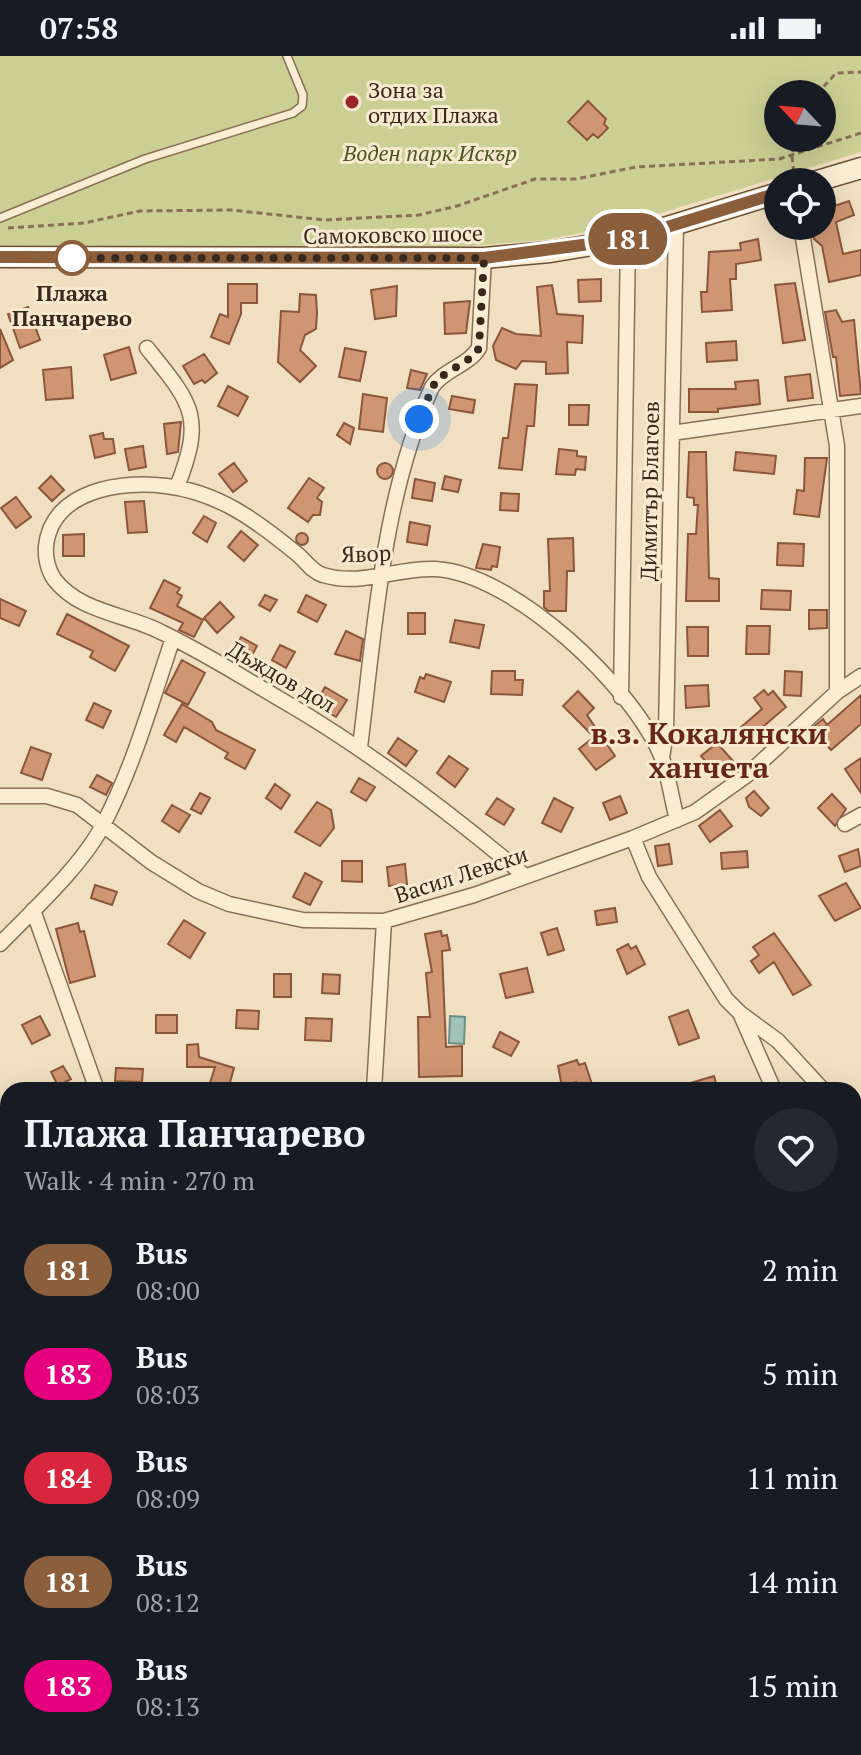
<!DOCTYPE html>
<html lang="en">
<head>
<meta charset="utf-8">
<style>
  :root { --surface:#171b24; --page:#242831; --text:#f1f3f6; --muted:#9ea1a6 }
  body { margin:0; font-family:"PT Serif",serif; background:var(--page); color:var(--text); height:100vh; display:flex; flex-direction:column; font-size:30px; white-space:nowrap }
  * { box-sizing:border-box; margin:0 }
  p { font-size:26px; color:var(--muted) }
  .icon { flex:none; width:44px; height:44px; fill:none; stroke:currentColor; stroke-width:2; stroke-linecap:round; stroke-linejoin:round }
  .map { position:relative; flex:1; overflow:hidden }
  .panel { position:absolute; left:0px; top:1026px; width:862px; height:674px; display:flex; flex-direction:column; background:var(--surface); border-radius:24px 24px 0 0; box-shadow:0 8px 32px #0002 }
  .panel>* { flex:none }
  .badge { padding:0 16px; border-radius:26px; font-size:28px; line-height:52px }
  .needle { width:52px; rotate:296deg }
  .fabs { position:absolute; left:764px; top:24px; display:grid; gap:16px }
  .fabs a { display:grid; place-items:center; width:72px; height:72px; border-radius:50%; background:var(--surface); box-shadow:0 8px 32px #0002; font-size:40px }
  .you { position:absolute; width:40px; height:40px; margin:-20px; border:6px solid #fff; border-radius:50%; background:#1a73e8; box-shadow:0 0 0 12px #1a73e833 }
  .map>.badge { position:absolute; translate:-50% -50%; box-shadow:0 0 0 4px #fff }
  .round { display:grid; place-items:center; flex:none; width:84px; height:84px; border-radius:42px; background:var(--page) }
  .summary { display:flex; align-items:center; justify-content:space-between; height:136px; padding:0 24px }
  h1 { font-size:38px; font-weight:700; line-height:60px }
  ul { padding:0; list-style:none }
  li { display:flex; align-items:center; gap:24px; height:104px; padding:0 24px }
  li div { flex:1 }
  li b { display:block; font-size:30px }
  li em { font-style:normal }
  li .badge { min-width:88px; font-weight:700; text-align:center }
  .status { display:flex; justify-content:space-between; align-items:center; height:56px; padding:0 40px; background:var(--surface); direction:ltr }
  .status svg { height:22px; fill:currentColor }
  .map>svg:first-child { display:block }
  .green { fill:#cbcf93; fill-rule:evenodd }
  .water { fill:#a3c2b7; stroke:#6a9085; stroke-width:2 }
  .building { fill:#d09573; stroke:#8b563b; stroke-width:2 }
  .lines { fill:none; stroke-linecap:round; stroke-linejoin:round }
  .service-casing { stroke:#8a6f57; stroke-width:10 }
  .minor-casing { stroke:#8a6f57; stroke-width:17 }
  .secondary-casing { stroke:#6c503a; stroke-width:23 }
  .path { stroke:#8a6f57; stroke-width:3; stroke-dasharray:6 4; stroke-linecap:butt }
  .service { stroke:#fbedd3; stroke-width:7 }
  .minor { stroke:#fbedd3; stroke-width:14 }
  .secondary { stroke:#fbedd3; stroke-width:20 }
  .line-casing { stroke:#fff; stroke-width:18 }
  .line { stroke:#8b5e3c; stroke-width:12 }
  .walk { stroke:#39281c; stroke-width:8; stroke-dasharray:0 14.4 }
  .poi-dot { fill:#9c242b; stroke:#f7ead0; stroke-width:3 }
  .stop-dot { fill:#fff; stroke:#8b5e3c; stroke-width:4 }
  .labels { text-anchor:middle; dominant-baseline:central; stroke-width:6; stroke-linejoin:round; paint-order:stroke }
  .poi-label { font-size:22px; fill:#39281c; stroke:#f7ead0; text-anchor:start }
  .park-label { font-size:22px; font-style:italic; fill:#4c5621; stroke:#f7ead0 }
  .street-label { font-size:22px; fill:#39281c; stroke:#f7ead0 }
  .stop-label { font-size:22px; font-weight:bold; fill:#39281c; stroke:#f7ead0 }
  .district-label { font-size:30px; font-weight:bold; fill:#682519; stroke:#f7ead0 }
</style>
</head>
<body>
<div class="status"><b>07:58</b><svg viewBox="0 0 49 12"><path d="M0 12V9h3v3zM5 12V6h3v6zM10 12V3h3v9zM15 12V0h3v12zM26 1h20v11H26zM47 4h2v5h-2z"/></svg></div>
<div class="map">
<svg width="861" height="1699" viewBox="0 0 861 1699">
  <rect width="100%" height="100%" fill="#f0dfc0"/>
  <!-- green -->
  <path class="green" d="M 0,0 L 861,0 L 861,96 L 621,169 L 544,184 L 445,192 L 0,189 ZM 778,38 L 822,38 L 822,82 L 778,82 Z"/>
  <!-- water -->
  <path class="water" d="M 450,960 L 465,961 L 464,988 L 449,987 Z"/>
  <!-- building -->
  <path class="building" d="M 588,45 L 606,63 L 604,68 L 608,72 L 598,82 L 593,78 L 587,84 L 568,66 Z
    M 849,145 L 854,159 L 836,166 L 843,198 L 861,194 L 861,219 L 829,226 L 822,190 L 814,183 L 812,170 L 822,170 L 822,154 Z
    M 758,183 L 761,204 L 736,208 L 736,223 L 730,223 L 732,254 L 702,256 L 701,236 L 707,236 L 709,196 L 741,194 L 740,187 Z
    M 601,223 L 601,245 L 579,246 L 578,224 Z
    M 795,227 L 805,284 L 783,287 L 775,229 Z
    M 228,228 L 257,228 L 257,247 L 241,247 L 241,258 L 229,288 L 211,281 L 220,258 L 228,261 Z
    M 552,229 L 557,258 L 583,260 L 582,287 L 567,286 L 568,317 L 546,318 L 546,306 L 522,305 L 516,313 L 496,304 L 493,290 L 502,272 L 516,278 L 541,280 L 537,231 Z
    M 397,230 L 396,260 L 375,263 L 371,234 Z
    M 300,238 L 316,239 L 317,257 L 316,273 L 305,279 L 300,294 L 316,310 L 300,326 L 278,306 L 281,255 L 299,256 Z
    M 470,245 L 466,277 L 445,278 L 444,247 Z
    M 28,251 L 40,284 L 20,292 L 8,258 Z
    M 836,254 L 842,266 L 854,264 L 861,338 L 840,340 L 836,301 L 833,301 L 825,256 Z
    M 0,273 L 13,304 L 0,312 Z
    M 736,285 L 737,304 L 707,306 L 706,287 Z
    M 129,291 L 136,317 L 111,324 L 104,299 Z
    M 345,292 L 366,296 L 360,325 L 339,321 Z
    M 204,298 L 217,317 L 205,327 L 202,324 L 194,328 L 183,310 Z
    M 71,311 L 73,342 L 46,344 L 43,314 Z
    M 411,314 L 427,318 L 420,334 L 407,332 Z
    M 810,318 L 813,342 L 788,345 L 785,321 Z
    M 758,324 L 760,348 L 718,353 L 718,356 L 689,356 L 689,333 L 736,333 L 735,326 Z
    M 515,328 L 537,329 L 534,370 L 527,370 L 522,414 L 499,412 L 503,382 L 508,382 Z
    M 228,330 L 248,341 L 238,360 L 218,350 Z
    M 363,338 L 387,342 L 383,376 L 359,373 Z
    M 452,340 L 475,344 L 473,357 L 449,353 Z
    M 569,349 L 589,349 L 588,369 L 569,369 Z
    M 181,366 L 178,396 L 167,398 L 164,368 Z
    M 344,367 L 354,372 L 350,388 L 337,379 Z
    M 103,377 L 104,383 L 113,383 L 115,397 L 95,402 L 90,380 Z
    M 143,390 L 146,411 L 129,414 L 125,393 Z
    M 559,393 L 577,395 L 577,400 L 586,401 L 585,414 L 576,413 L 575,419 L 556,418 Z
    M 689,396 L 706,396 L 709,522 L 719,523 L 719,545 L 686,545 L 688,478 L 696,478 L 698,449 L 694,449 L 694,442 L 687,441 Z
    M 736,396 L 776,400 L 774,418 L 734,414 Z
    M 805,402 L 827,402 L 819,461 L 794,458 L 797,434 L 804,435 Z
    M 234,407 L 247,425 L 233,436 L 219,418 Z
    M377 415a8 8 0 1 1 16 0a8 8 0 1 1-16 0Z
    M 51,420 L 64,434 L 52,445 L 39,432 Z
    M 445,420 L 461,424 L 458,436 L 442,433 Z
    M 309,422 L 324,432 L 317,442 L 322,446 L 320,459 L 313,459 L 308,466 L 288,452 Z
    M 415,423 L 435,427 L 432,445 L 412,442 Z
    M 501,437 L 519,438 L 518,455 L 500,454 Z
    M 16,441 L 31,461 L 16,472 L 1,452 Z
    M 144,445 L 147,476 L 128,477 L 125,446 Z
    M 204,460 L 216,467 L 207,486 L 193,477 Z
    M 410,466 L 430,470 L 427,489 L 407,486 Z
    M 241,475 L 258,489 L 244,505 L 228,491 Z
    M296 483a6 6 0 1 1 12 0a6 6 0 1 1-12 0Z
    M 84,478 L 84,500 L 63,500 L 63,479 Z
    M 573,482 L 574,515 L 567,515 L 566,555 L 548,555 L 544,551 L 544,535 L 550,535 L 548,483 Z
    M 778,487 L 804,488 L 803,510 L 777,509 Z
    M 483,488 L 500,491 L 497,511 L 492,510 L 491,514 L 476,512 Z
    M 164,524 L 180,532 L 177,537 L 182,540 L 177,550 L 203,564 L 194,581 L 179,574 L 183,567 L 150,552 Z
    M 762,534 L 791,535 L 790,554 L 761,553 Z
    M 265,539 L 277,544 L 270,555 L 259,549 Z
    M 306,539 L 326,549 L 317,566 L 298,556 Z
    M 0,543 L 26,555 L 19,570 L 0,562 Z
    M 220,546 L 234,561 L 217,577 L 204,562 Z
    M 809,554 L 827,554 L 827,572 L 809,573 Z
    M 408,557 L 425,557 L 425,578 L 408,578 Z
    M 67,558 L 129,590 L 115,615 L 90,601 L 93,595 L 57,578 Z
    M 455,564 L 484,569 L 479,592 L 450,586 Z
    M 747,570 L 770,570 L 769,598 L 746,598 Z
    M 687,571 L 708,571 L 708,600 L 688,600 Z
    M 346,575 L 363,583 L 360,605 L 335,598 Z
    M 241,581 L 257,590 L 246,610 L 230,601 Z
    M 280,589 L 295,596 L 286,612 L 272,604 Z
    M 182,604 L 205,617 L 188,649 L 165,637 Z
    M 492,615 L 515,615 L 515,624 L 523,624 L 522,639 L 491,638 Z
    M 785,615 L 802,616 L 801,640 L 784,639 Z
    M 426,618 L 451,626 L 444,646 L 415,636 L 420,621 L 424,623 Z
    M 708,629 L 709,650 L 686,652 L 685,630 Z
    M 325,631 L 347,644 L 336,661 L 315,648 Z
    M 764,634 L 768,639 L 773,635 L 786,651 L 750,682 L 741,671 L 762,653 L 754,642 Z
    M 578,635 L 594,652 L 587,659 L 615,700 L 596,714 L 579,693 L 594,681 L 563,650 Z
    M 861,639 L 861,668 L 831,694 L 812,672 L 823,663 L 827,669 Z
    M 94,647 L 111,655 L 103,672 L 86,664 Z
    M 182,648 L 212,666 L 216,674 L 255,694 L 245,713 L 225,702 L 228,697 L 184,671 L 176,686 L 164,679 Z
    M 398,682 L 417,695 L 406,710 L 388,697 Z
    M 717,687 L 733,705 L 717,719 L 701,700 Z
    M 31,691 L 51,698 L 42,724 L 21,717 Z
    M 449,700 L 468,713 L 455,731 L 437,717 Z
    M 861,702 L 861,737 L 845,713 Z
    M 97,719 L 112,727 L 106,739 L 90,731 Z
    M 359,722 L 375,731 L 366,745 L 351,736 Z
    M 275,728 L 290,739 L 281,753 L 266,742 Z
    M 754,735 L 769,752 L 761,760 L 749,751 L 746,742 Z
    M 200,737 L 210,742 L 201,758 L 191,753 Z
    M 832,738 L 846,753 L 835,770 L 818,752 Z
    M 620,740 L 627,757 L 610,764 L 603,747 Z
    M 497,742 L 514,753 L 504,769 L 486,758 Z
    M 554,742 L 573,752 L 561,776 L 542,767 Z
    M 317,746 L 331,754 L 334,772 L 320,790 L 295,776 Z
    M 172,749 L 190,759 L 179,776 L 162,765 Z
    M 720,754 L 732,770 L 710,786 L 699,770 Z
    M 669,788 L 672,808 L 658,810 L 655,790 Z
    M 858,793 L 861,810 L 845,816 L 839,800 Z
    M 747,795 L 748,811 L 722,813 L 721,797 Z
    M 342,805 L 362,805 L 362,826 L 342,825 Z
    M 405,808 L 407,828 L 389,830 L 387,811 Z
    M 305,817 L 322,826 L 310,849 L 293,841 Z
    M 846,827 L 861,852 L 835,865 L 819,840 Z
    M 95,829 L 117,836 L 112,849 L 91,842 Z
    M 615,852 L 617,866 L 597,869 L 595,855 Z
    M 184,864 L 205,877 L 190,902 L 168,888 Z
    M 78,867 L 80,876 L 84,875 L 95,920 L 70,927 L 56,873 Z
    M 557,872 L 564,894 L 548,899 L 541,877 Z
    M 441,875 L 442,880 L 447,879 L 450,894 L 442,895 L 446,991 L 462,990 L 462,1020 L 419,1021 L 418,961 L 430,961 L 426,917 L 432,916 L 425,878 Z
    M 774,877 L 811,929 L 793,939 L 774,906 L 759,917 L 751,905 L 759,899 L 753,891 Z
    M 628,888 L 631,893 L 636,890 L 645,908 L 627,918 L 617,894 Z
    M 527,912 L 533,936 L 506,942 L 500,918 Z
    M 274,918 L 291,918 L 291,941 L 274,941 Z
    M 323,918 L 340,919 L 339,938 L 322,937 Z
    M 237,954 L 259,955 L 258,973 L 236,972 Z
    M 688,954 L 699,982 L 679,989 L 669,961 Z
    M 156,959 L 177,959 L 177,977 L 156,977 Z
    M 40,960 L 50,979 L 32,988 L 22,969 Z
    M 306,962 L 332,963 L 331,985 L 305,984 Z
    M 500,976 L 519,986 L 511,1000 L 493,991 Z
    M 198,988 L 199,1001 L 234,1012 L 228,1034 L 209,1030 L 215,1011 L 187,1011 L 187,989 Z
    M 577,1004 L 579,1009 L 585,1007 L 592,1028 L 578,1032 L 576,1026 L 562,1031 L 558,1010 Z
    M 63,1010 L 71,1023 L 58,1030 L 51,1016 Z
    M 116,1012 L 143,1013 L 142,1026 L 115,1025 Z
    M 714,1020 L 718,1034 L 678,1034 L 677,1031 Z"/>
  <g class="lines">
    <defs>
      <path id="service" d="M 0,162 L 145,103 L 293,57 L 302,50 L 303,39 L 287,0"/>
      <path id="minor" d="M 801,170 L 837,390 L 837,636
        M 147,292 C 192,348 205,360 177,431
        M 672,377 L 861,350
        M 621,641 L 628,183
        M 360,691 C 375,572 382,442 432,331 C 444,313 468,310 479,292 L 484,202
        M 662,702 L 666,676 L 676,169
        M 0,740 L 47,740 L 77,749 L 151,806 L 198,835 L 229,848 L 303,864 L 384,865 L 474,839 L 633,782 L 695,756 L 747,719 L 837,636 L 861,620
        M 845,768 L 861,759
        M 633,782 L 649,821 L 726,943 L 740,957 L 778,985 L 823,1034
        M 525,820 C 449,756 371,696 285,646 C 244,622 203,596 161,576 C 127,558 80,557 54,523 C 48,514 45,501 46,490 C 52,434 122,424 166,430 C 218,436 257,465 296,497 C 305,504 312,516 323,519 C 362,531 397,511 435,513 C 514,517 634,632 662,702 C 669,722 672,744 677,764
        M 33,854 L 97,1034
        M 0,888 C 33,854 83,809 104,767 C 134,709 152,644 173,582
        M 740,957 L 774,1034
        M 374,1034 L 384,865
        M 854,1099 L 861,1118
        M 854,1205 L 861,1266
        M 0,1429 L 8,1416
        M 0,1526 L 8,1526
        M 234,1692 L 245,1699
        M 802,1692 L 818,1699
        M 745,1699 L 746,1692"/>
      <path id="secondary" d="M 814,126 L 861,112
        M 0,201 L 484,202 L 550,196 L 628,183 L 778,137"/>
    </defs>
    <!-- service casing -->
    <use href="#service" class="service-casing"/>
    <!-- minor casing -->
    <use href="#minor" class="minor-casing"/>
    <!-- secondary casing -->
    <use href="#secondary" class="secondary-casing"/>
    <!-- path -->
    <path class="path" d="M 817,38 L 836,17 L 861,16
      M 795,126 L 792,101 L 795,82
      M 8,172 L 84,167 L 140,155 L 231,154 L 325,164 L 419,159 L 457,150 L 535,123 L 576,123 L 636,111 L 779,103 L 861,77"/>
    <!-- service -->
    <use href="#service" class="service"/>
    <!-- minor -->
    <use href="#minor" class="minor"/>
    <!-- secondary -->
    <use href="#secondary" class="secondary"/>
  </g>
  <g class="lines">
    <defs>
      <path id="line" d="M 0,201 L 484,202 L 628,183 L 778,137"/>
    </defs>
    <!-- line casing -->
    <use href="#line" class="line-casing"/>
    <!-- line -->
    <use href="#line" class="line"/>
    <!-- walk -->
    <path class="walk" d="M 72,202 L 484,202 L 479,292 L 475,299 L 436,324 L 419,363"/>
  </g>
  <!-- markers -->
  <circle class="poi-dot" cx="352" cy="46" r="8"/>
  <circle class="stop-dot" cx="72" cy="202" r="16"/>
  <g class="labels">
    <!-- poi labels -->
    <g class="poi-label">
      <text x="368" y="33">Зона за<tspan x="368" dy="25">отдих Плажа</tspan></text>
    </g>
    <!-- park labels -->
    <g class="park-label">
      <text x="430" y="96">Воден парк Искър</text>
    </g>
    <!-- street labels -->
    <g class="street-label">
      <text transform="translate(393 178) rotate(-1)">Самоковско шосе</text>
      <text transform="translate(649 435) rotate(-89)">Димитър Благоев</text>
      <text transform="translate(366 497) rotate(-2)">Явор</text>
      <text transform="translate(282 620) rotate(30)">Дъждов дол</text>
      <text transform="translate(461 818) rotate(-18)">Васил Левски</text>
    </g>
    <!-- stop labels -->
    <g class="stop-label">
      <text x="72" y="236">Плажа<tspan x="72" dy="25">Панчарево</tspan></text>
    </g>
    <!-- district labels -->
    <g class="district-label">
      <text x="709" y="677">в.з. Кокалянски<tspan x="709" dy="34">ханчета</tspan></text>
    </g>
  </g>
</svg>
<div class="fabs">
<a><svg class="needle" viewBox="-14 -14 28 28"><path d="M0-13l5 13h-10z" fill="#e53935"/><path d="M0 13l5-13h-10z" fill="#9ea1a6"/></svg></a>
<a><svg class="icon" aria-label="locate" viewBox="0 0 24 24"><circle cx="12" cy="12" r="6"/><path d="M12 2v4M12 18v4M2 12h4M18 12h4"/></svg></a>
</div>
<div class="you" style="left:419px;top:363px"></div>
<b class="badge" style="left:628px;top:183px;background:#8b5e3c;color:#fff">181</b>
<section class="panel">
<div class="summary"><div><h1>Плажа Панчарево</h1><p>Walk · 4 min · 270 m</p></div><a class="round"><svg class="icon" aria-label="heart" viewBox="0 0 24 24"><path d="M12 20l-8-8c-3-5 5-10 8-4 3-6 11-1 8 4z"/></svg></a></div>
<ul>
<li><span class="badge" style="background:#8b5e3c;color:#fff">181</span><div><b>Bus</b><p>08:00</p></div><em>2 min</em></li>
<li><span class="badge" style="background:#e6007e;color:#fff">183</span><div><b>Bus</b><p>08:03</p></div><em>5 min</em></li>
<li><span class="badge" style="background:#d7263d;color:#fff">184</span><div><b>Bus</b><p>08:09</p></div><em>11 min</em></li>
<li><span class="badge" style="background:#8b5e3c;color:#fff">181</span><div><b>Bus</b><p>08:12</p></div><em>14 min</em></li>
<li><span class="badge" style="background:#e6007e;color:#fff">183</span><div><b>Bus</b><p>08:13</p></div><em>15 min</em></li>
</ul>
</section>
</div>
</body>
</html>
